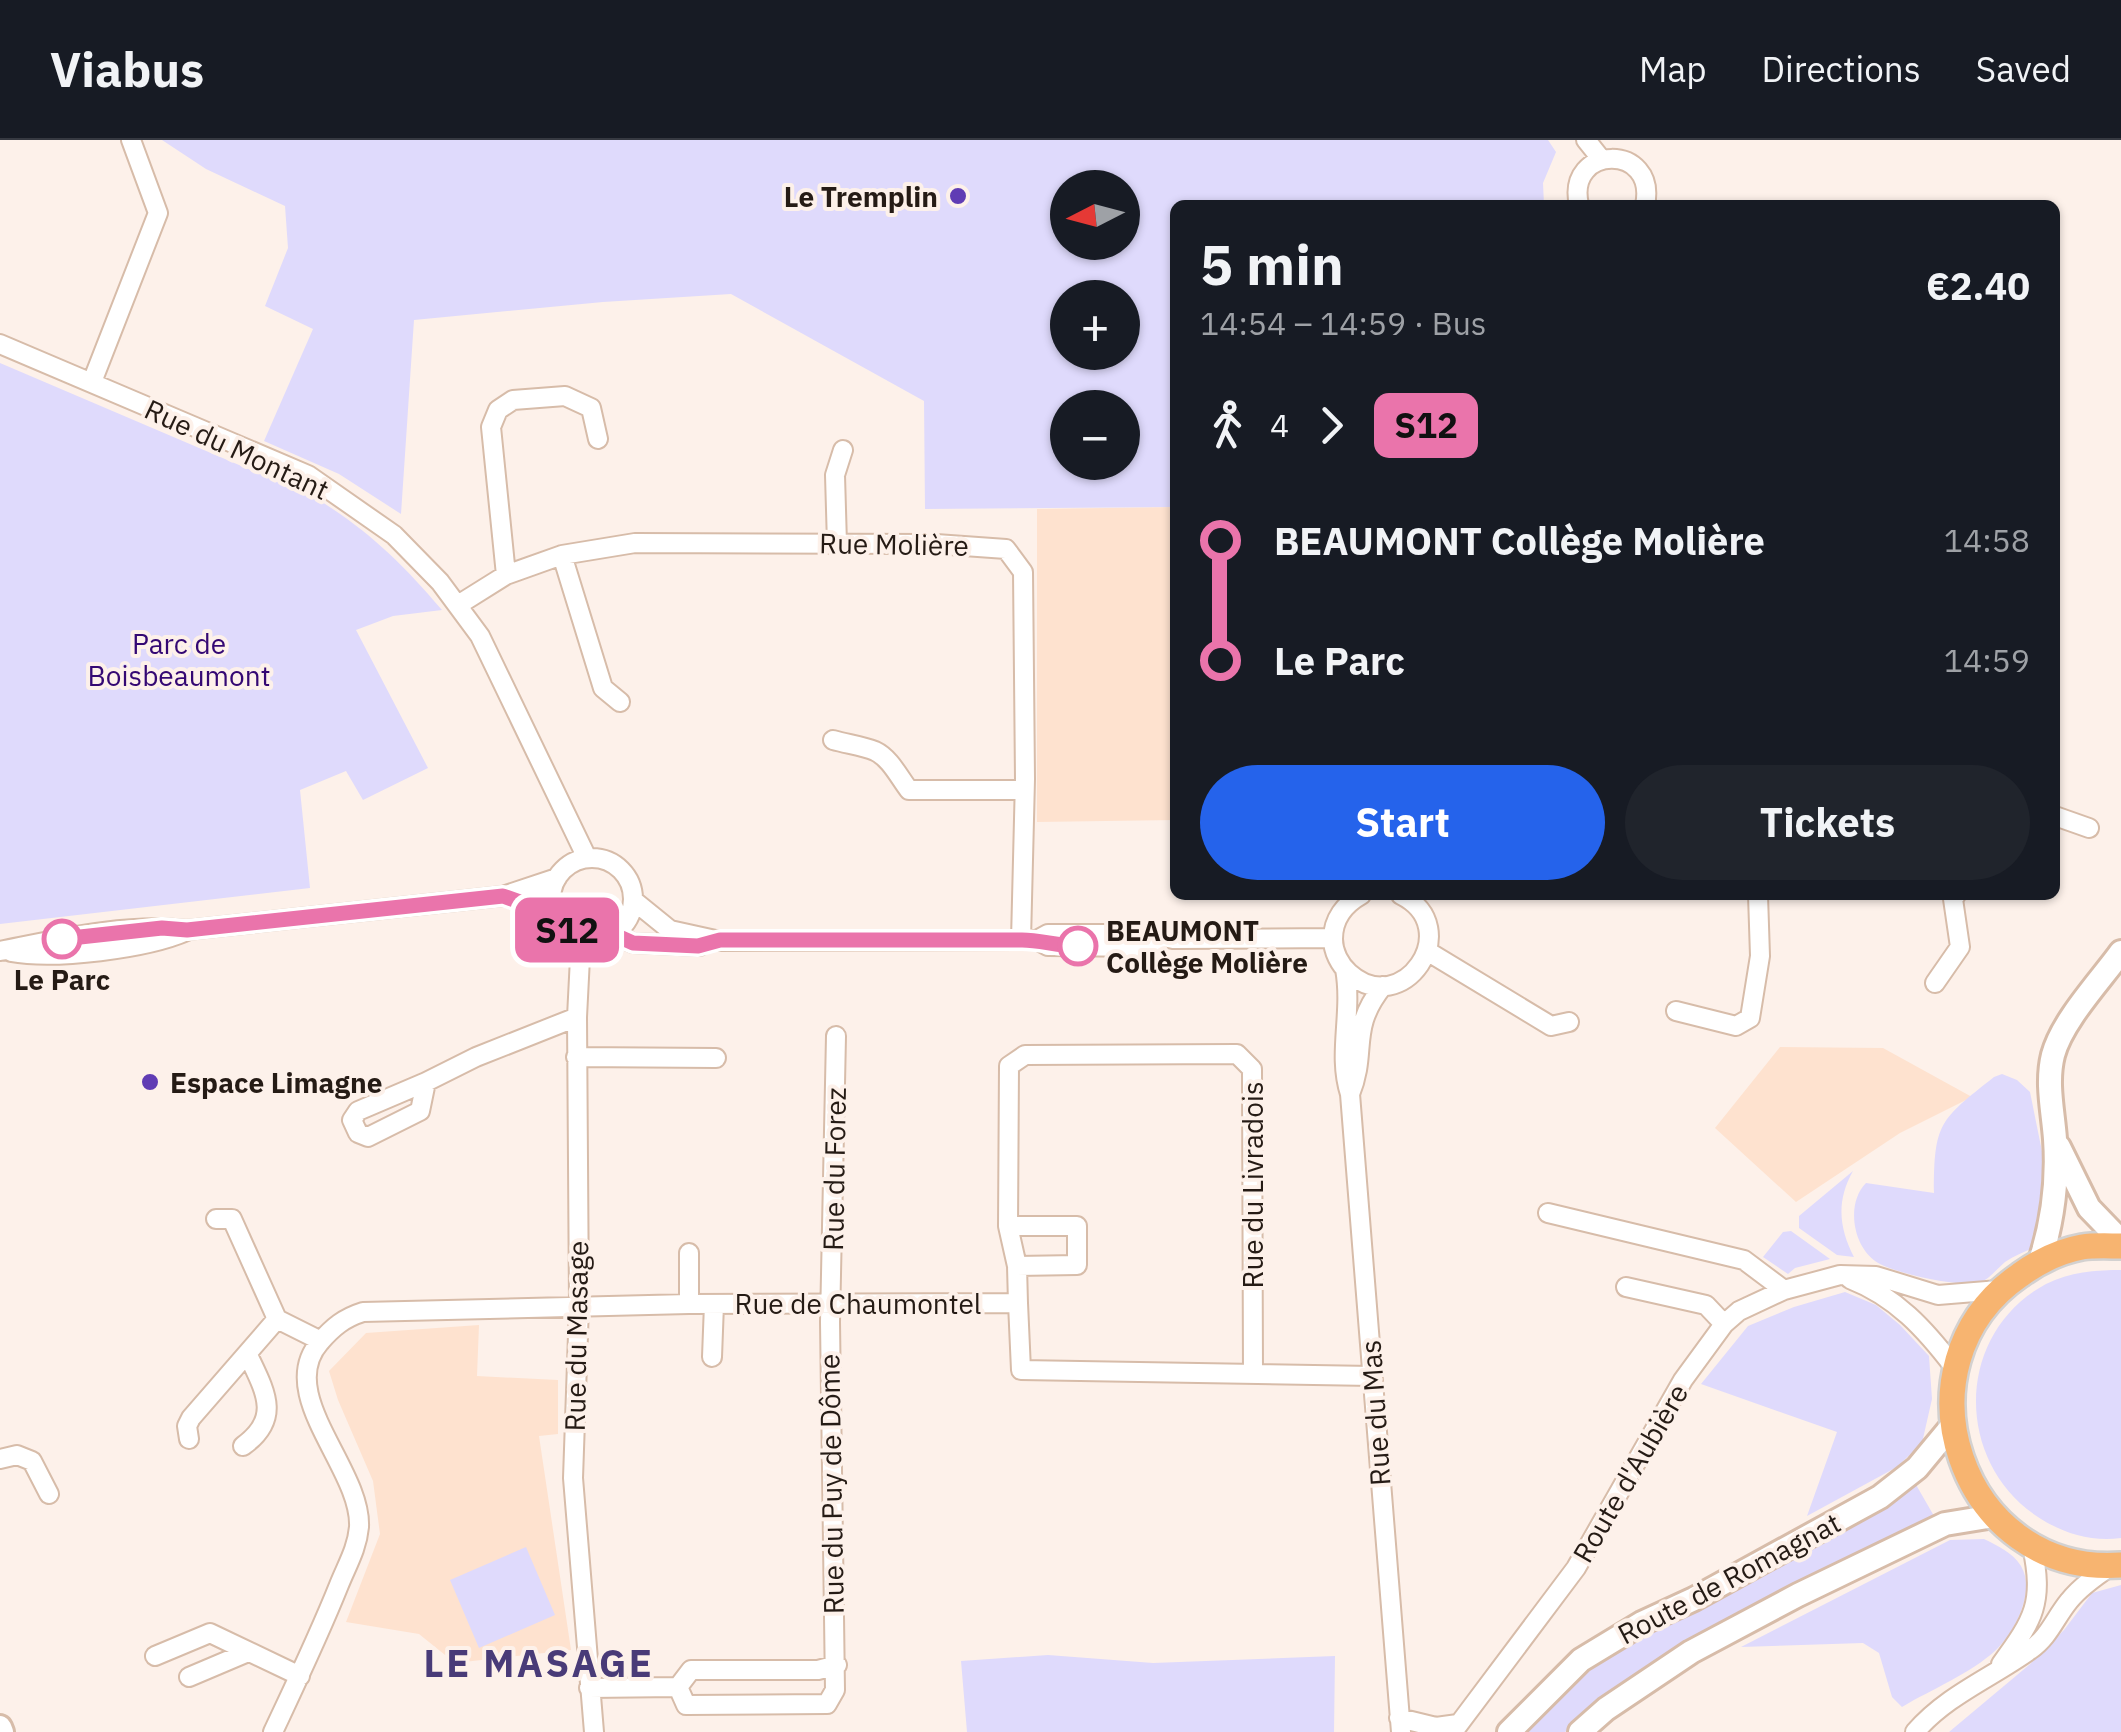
<!DOCTYPE html>
<html lang="en">
<head>
<meta charset="utf-8">
<style>
  :root { --surface:#171b24; --page:#20242c; --text:#f1f3f6; --muted:#9ea1a6; --line:#363941; --accent:#2563eb }
  body { margin:0; font-family:"IBM Plex Sans",sans-serif; background:var(--page); color:var(--text); height:100vh; display:flex; flex-direction:column; font-size:38px; white-space:nowrap }
  * { box-sizing:border-box; margin:0 }
  p { font-size:32px; color:var(--muted) }
  .icon { flex:none; width:55px; height:55px; fill:none; stroke:currentColor; stroke-width:2; stroke-linecap:round; stroke-linejoin:round }
  .map { position:relative; flex:1; overflow:hidden }
  .details { position:absolute; left:1170px; top:60px; width:890px; height:700px; display:flex; flex-direction:column; background:var(--surface); border-radius:15px; box-shadow:0 2px 8px #0004 }
  .details>* { flex:none }
  .badge { padding:0 20px; border-radius:15px; font-size:35px; line-height:65px }
  .needle { width:65px; rotate:264deg }
  .buttons { position:absolute; left:1050px; top:30px; display:grid; gap:20px }
  .buttons a { display:grid; place-items:center; width:90px; height:90px; border-radius:50%; background:var(--surface); box-shadow:0 2px 8px #0004; font-size:50px }
  .map>.badge { position:absolute; translate:-50% -50%; box-shadow:0 0 0 5px #fff }
  .legs { display:flex; align-items:center; gap:15px; height:110px; padding:0 30px; font-size:32px }
  .legs p { margin-inline-start:auto }
  .summary { display:flex; align-items:center; justify-content:space-between; height:170px; padding:0 30px }
  h1 { font-size:55px; font-weight:700; line-height:75px }
  .cta { display:flex; gap:20px; margin-top:auto; padding:20px 30px }
  .cta a { flex:1; height:115px; border-radius:60px; background:var(--accent); color:#fff; font-size:40px; font-weight:700; line-height:115px; text-align:center }
  .cta a+a { background:var(--page); color:var(--text) }
  ul { padding:0 30px; list-style:none }
  li { display:flex; align-items:center; gap:35px; height:120px; font-size:38px }
  li i { display:grid; place-items:center; width:15px; height:100%; margin:0 12px; background:currentColor }
  li i::after { content:''; width:25px; height:25px; margin:-12px; border:8px solid; border-radius:50%; background:var(--surface) }
  li p { margin-inline-start:auto }
  li:first-child i { background:linear-gradient(#0000 50%,currentColor 0) }
  li:last-child i { background:linear-gradient(currentColor 50%,#0000 0) }
  header { display:flex; align-items:center; gap:60px; box-sizing:border-box; height:140px; padding:0 50px; background:var(--surface); border-bottom:2px solid var(--line) }
  header strong { font-size:48px }
  nav { display:flex; gap:55px; margin-inline-start:auto; font-size:35px }
  .map>svg:first-child { display:block }
  .built { fill:#fee2cf }
  .green { fill:#dfdafc; fill-rule:evenodd }
  .lines { fill:none; stroke-linecap:round; stroke-linejoin:round }
  .street-casing { stroke:#d7bca9; stroke-width:22 }
  .secondary-casing { stroke:#d7bca9; stroke-width:28 }
  .primary-casing { stroke:#d3d1d0; stroke-width:30 }
  .street { stroke:#fff; stroke-width:18 }
  .secondary { stroke:#fff; stroke-width:22 }
  .primary { stroke:#f7b470; stroke-width:25 }
  .line-1-casing { stroke:#fff; stroke-width:22 }
  .line-1 { stroke:#ea74ab; stroke-width:15 }
  .poi-dot { fill:#603cb4; stroke:#fdf1ea; stroke-width:4 }
  .stop-1-dot { fill:#fff; stroke:#ea74ab; stroke-width:5 }
  .labels { text-anchor:middle; dominant-baseline:central; stroke-width:8; stroke-linejoin:round; paint-order:stroke }
  .poi-label { font-size:28px; font-weight:bold; fill:#251b15; stroke:#fdf1ea; text-anchor:end }
  .street-label { font-size:28px; fill:#251b15; stroke:#fdf1ea }
  .park-label { font-size:28px; fill:#340873; stroke:#fdf1ea }
  .stop-label { font-size:28px; font-weight:bold; fill:#251b15; stroke:#fdf1ea; text-anchor:start }
  .district-label { font-size:38px; font-weight:bold; letter-spacing:2.5px; fill:#493b78; stroke:#fdf1ea }
</style>
</head>
<body>
<header>
<strong>Viabus</strong>
<nav><a>Map</a><a>Directions</a><a>Saved</a></nav>
</header>
<div class="map">
<svg width="2121" height="1592" viewBox="0 0 2121 1592">
  <rect width="100%" height="100%" fill="#fdf1ea"/>
  <!-- built -->
  <path class="built" d="M 1175,367 L 1175,680 L 1037,682 L 1037,369 Z
    M 1780,907 L 1883,908 L 1972,957 L 1900,993 L 1796,1062 L 1715,988 Z
    M 479,1185 L 477,1236 L 558,1240 L 558,1294 L 539,1296 L 571,1510 L 455,1523 L 419,1494 L 346,1482 L 380,1394 L 373,1341 L 338,1260 L 329,1231 L 366,1193 Z"/>
  <!-- green -->
  <path class="green" d="M 162,0 L 1548,0 L 1556,12 L 1543,43 L 1544,65 L 1175,65 L 1175,367 L 925,369 L 924,261 L 731,154 L 603,162 L 414,180 L 401,374 L 339,334 L 264,301 L 313,189 L 265,166 L 288,108 L 285,66 L 206,29 ZM 1068,48 L 1122,48 L 1122,102 L 1068,102 ZM 1068,158 L 1122,158 L 1122,212 L 1068,212 ZM 1068,268 L 1122,268 L 1122,322 L 1068,322 Z
    M 0,223 L 314,357 C 368,390 401,422 442,470 L 393,476 L 356,490 L 428,628 L 363,660 L 346,631 L 300,650 L 310,748 L 0,784 Z
    M 2002,934 L 2017,940 L 2030,952 L 2050,1051 L 2033,1108 C 2024,1112 2014,1116 2005,1122 C 1998,1128 1989,1139 1981,1142 C 1959,1148 1900,1134 1880,1124 C 1853,1110 1845,1064 1866,1043 L 1934,1053 C 1934,982 1940,980 1994,937 Z
    M 1853,1031 C 1836,1061 1839,1088 1854,1117 L 1837,1115 L 1799,1088 L 1799,1076 Z
    M 1791,1091 L 1830,1119 L 1795,1128 L 1788,1134 L 1763,1117 L 1783,1092 Z
    M 2121,1130 L 2121,1398 C 2093,1402 2065,1394 2041,1379 C 1954,1325 1953,1194 2046,1144 C 2070,1132 2095,1130 2121,1130 Z
    M 1845,1152 L 1876,1165 L 1900,1185 L 1929,1216 L 1932,1259 L 1922,1303 L 1897,1327 L 1807,1376 L 1837,1292 L 1701,1244 L 1748,1186 L 1794,1167 Z
    M 1915,1343 L 1934,1376 L 1766,1460 L 1587,1572 L 1565,1592 L 1520,1592 L 1602,1517 Z
    M 1984,1399 C 1998,1406 2012,1412 2021,1426 C 2036,1451 2015,1492 1996,1510 C 1970,1534 1932,1549 1902,1567 L 1892,1557 L 1879,1513 L 1863,1503 L 1741,1507 L 1950,1400 Z
    M 526,1407 L 555,1475 L 479,1508 L 450,1440 Z
    M 2121,1445 L 2121,1592 L 1949,1592 L 2029,1525 L 2064,1490 L 2092,1453 Z
    M 1048,1515 L 1153,1523 L 1335,1516 L 1334,1592 L 967,1592 L 961,1521 Z"/>
  <g class="lines">
    <defs>
      <path id="street" d="M 1586,0 L 1602,20
        M 1579,65 C 1565,4 1658,3 1645,65
        M 0,204 L 308,335 L 394,395 L 440,442 L 480,496 L 587,718
        M 92,242 L 158,73 L 131,0
        M 837,404 L 835,335 L 843,310
        M 562,415 L 603,548 L 620,562
        M 506,435 L 491,287 L 498,270 L 513,260 L 565,256 L 591,268 L 598,299
        M 458,465 L 506,435 L 562,415 L 635,403 L 936,404 L 1006,409 L 1023,432 L 1025,639 L 1021,800
        M 833,600 C 847,604 863,606 875,611 C 890,618 899,637 909,650 L 1024,650
        M 2055,676 L 2089,688
        M551 759a41 41 0 1 1 82 0a41 41 0 1 1-82 0Z
        M 1361,755 C 1345,764 1333,779 1333,799 C 1333,812 1340,825 1349,833 C 1402,881 1467,788 1401,755
        M 504,756 L 554,774
        M 633,760 L 670,790 L 720,801 L 1021,800 L 1037,800 L 1048,806 L 1148,807 L 1161,799
        M 613,794 L 633,803 L 700,806
        M 581,798 L 577,877 L 579,1166 L 573,1338 L 594,1592
        M 1037,800 L 1048,794 L 1148,794 L 1173,799 L 1333,798
        M 0,811 C 60,799 126,783 187,790 L 503,756 L 557,738
        M 1427,811 L 1551,886 L 1569,882
        M 11,812 C 55,820 146,809 187,791
        M 1345,829 C 1353,873 1337,914 1350,954 L 1401,1592
        M 1935,843 L 1960,807 L 1953,759 L 1956,755
        M 1676,871 L 1736,886 L 1750,878 L 1760,816 L 1758,755
        M 576,917 L 716,918
        M 426,942 L 420,971 L 368,997 L 358,993 L 352,980 L 358,971 Z
        M 426,942 L 476,917 L 577,877
        M 1350,954 C 1368,910 1348,890 1383,846
        M 1548,1073 L 1744,1120 L 1784,1150
        M 216,1079 L 232,1079 L 277,1179 L 321,1201
        M 1008,1086 L 1077,1086 L 1077,1125 L 1017,1126
        M 689,1113 L 689,1164
        M 1850,1139 C 1896,1157 1925,1189 1954,1227
        M 1626,1147 L 1706,1165 L 1724,1184
        M 1018,1163 L 1017,1126 L 1008,1086 L 1009,926 L 1025,915 L 1237,914 L 1252,929 L 1253,1232
        M 712,1217 L 714,1164
        M 189,1299 L 187,1286 L 191,1278 L 277,1179
        M 243,1306 C 282,1278 265,1251 248,1215
        M 0,1319 L 17,1315 L 32,1321 L 49,1354
        M 155,1516 L 210,1493 L 300,1536
        M 2001,1524 C 2034,1479 2044,1463 2032,1406
        M 189,1537 L 248,1512
        M 678,1547 L 686,1565 L 827,1564 L 835,1550 L 830,1182 L 836,896
        M 589,1548 L 678,1547 L 691,1530 L 818,1530 L 837,1525
        M 1399,1578 L 1436,1587 L 1458,1584
        M 273,1592 C 296,1543 319,1495 339,1445 C 347,1425 357,1409 359,1387 C 362,1329 274,1254 320,1202 C 333,1187 344,1178 363,1172 L 689,1164 L 1018,1163 L 1021,1230 L 1372,1236
        M 1453,1592 L 1576,1428 L 1683,1240 L 1724,1184 L 1739,1171 L 1784,1150 L 1840,1135 L 1876,1136 L 1938,1155 L 1999,1150
        M 1915,1592 C 1947,1555 1991,1538 2030,1510 C 2049,1497 2055,1478 2069,1461 C 2080,1447 2096,1436 2111,1426"/>
      <path id="secondary" d="M 2059,1007 L 2089,1068 L 2121,1101
        M 2040,1121 C 2053,1081 2058,1042 2055,999 C 2053,971 2046,943 2053,915 C 2062,881 2100,841 2121,812
        M 0,1587 L 2,1592
        M 1509,1592 L 1581,1520 L 1642,1483 L 1694,1459 L 1880,1357 L 1917,1328 L 1951,1287
        M 1580,1592 L 1606,1569 L 1691,1512 L 1798,1455 L 1945,1384 L 1994,1376"/>
      <path id="primary" d="M 2121,1106 C 2109,1106 2095,1105 2082,1107 C 2060,1111 2038,1122 2020,1135 C 1889,1225 1961,1437 2121,1425"/>
    </defs>
    <!-- street casing -->
    <use href="#street" class="street-casing"/>
    <!-- secondary casing -->
    <use href="#secondary" class="secondary-casing"/>
    <!-- primary casing -->
    <use href="#primary" class="primary-casing"/>
    <!-- street -->
    <use href="#street" class="street"/>
    <!-- secondary -->
    <use href="#secondary" class="secondary"/>
    <!-- primary -->
    <use href="#primary" class="primary"/>
  </g>
  <g class="lines">
    <defs>
      <path id="line-1" d="M 62,799 L 162,788 L 187,790 L 503,756 L 554,774 L 570,793 L 581,798 L 603,798 L 613,794 L 633,803 L 698,806 L 720,800 L 1022,800 C 1041,800 1057,806 1078,806"/>
    </defs>
    <!-- line-1 casing -->
    <use href="#line-1" class="line-1-casing"/>
    <!-- line-1 -->
    <use href="#line-1" class="line-1"/>
  </g>
  <!-- markers -->
  <g class="poi-dot">
    <circle cx="958" cy="56" r="10"/>
    <circle cx="150" cy="942" r="10"/>
  </g>
  <g class="stop-1-dot">
    <circle cx="62" cy="799" r="18"/>
    <circle cx="1078" cy="806" r="18"/>
  </g>
  <g class="labels">
    <!-- poi labels -->
    <g class="poi-label">
      <text x="938" y="56">Le Tremplin</text>
      <text x="170" y="942" text-anchor="start">Espace Limagne</text>
    </g>
    <!-- street labels -->
    <g class="street-label">
      <text transform="translate(237 309) rotate(25)">Rue du Montant</text>
      <text transform="translate(894 404) rotate(1)">Rue Molière</text>
      <text transform="translate(834 1029) rotate(-89)">Rue du Forez</text>
      <text transform="translate(1252 1045) rotate(-90)">Rue du Livradois</text>
      <text x="858" y="1163">Rue de Chaumontel</text>
      <text transform="translate(576 1196) rotate(-89)">Rue du Masage</text>
      <text transform="translate(1375 1273) rotate(-94)">Rue du Mas</text>
      <text transform="translate(1630 1333) rotate(-60)">Route d'Aubière</text>
      <text transform="translate(831 1344) rotate(-91)">Rue du Puy de Dôme</text>
      <text transform="translate(1729 1438) rotate(-28)">Route de Romagnat</text>
    </g>
    <!-- park labels -->
    <g class="park-label">
      <text x="179" y="503">Parc de<tspan x="179" dy="32">Boisbeaumont</tspan></text>
    </g>
    <!-- stop labels -->
    <g class="stop-label">
      <text x="1106" y="790">BEAUMONT<tspan x="1106" dy="32">Collège Molière</tspan></text>
      <text x="62" y="839" text-anchor="middle">Le Parc</text>
    </g>
    <!-- district labels -->
    <g class="district-label">
      <text x="539" y="1522">LE MASAGE</text>
    </g>
  </g>
</svg>
<div class="buttons">
<a><svg class="needle" viewBox="-14 -14 28 28"><path d="M0-13l5 13h-10z" fill="#e53935"/><path d="M0 13l5-13h-10z" fill="#9ea1a6"/></svg></a>
<a>+</a>
<a>−</a>
</div>
<b class="badge" style="left:567px;top:790px;background:#ea74ab;color:#111">S12</b>
<section class="details">
<div class="summary"><div><h1>5 min</h1><p>14:54 – 14:59 · Bus</p></div><b>€2.40</b></div>
<div class="legs"><svg class="icon" aria-label="walk" viewBox="0 0 24 24"><circle cx="13" cy="4" r="2"/><path d="M13 8l-2 6 4 7M11 14l-3 7M7 12l3-4h3l4 4"/></svg>4<svg class="icon" aria-label="forward" viewBox="0 0 24 24"><path d="M9 5l7 7-7 7"/></svg><b class="badge" style="background:#ea74ab;color:#111">S12</b></div>
<ul>
<li><i style="color:#ea74ab"></i><b>BEAUMONT Collège Molière</b><p>14:58</p></li>
<li><i style="color:#ea74ab"></i><b>Le Parc</b><p>14:59</p></li>
</ul>
<div class="cta"><a>Start</a><a>Tickets</a></div>
</section>
</div>
</body>
</html>
